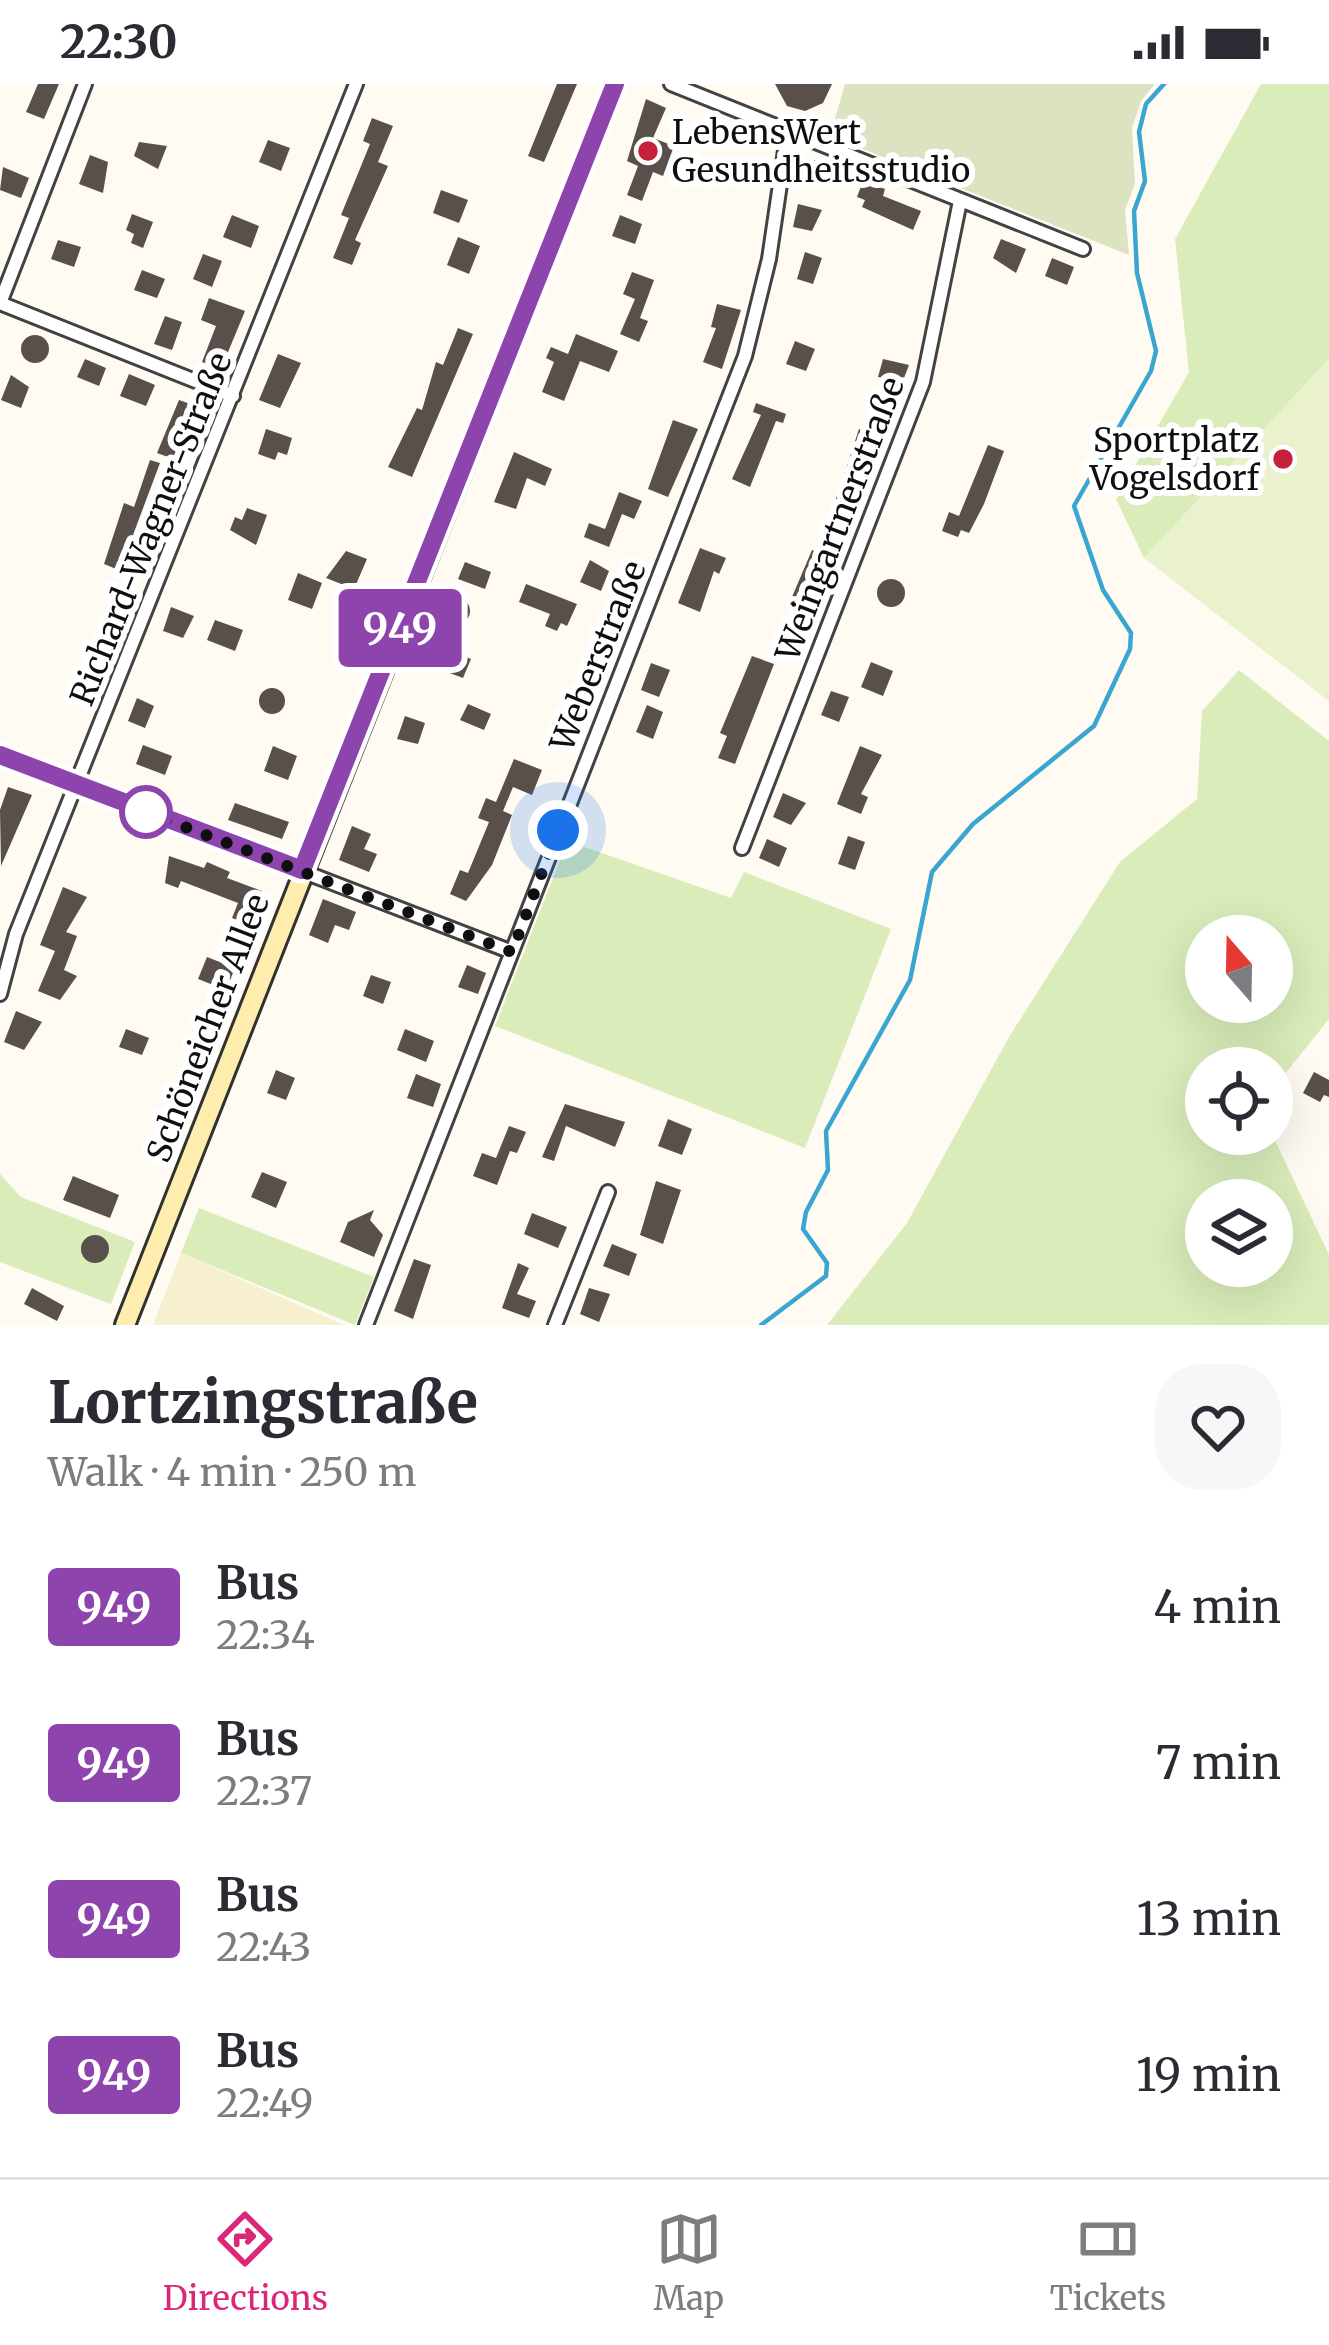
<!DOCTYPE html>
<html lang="en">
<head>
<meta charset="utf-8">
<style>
  :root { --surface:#fff; --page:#f7f7f7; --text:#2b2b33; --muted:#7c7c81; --line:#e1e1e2; --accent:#db2777 }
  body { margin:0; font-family:Merriweather,serif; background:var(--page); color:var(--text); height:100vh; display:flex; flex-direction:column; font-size:45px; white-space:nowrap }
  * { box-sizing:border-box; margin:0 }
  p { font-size:39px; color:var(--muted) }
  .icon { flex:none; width:66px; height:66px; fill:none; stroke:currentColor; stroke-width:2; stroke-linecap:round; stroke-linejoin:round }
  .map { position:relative; height:1241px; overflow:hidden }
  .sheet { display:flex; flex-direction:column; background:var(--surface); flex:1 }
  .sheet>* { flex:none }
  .badge { padding:0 24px; border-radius:9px; font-size:42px; line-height:78px }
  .needle { width:78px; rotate:340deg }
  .tools { position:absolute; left:1185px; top:831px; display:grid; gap:24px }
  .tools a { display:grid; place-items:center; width:108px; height:108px; border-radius:50%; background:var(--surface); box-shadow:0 12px 48px #0002; font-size:60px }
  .you { position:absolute; width:60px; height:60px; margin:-30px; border:9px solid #fff; border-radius:50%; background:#1a73e8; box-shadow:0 0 0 18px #1a73e833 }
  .map>.badge { position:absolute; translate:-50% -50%; box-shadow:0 0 0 6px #fff }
  .round { display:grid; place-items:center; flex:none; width:126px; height:126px; border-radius:48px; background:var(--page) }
  .summary { display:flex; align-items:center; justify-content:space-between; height:204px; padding:0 48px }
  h1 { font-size:57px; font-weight:800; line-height:90px }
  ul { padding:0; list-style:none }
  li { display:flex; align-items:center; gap:36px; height:156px; padding:0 48px }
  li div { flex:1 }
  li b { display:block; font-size:45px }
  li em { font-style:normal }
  li .badge { min-width:132px; font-weight:700; text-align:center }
  .status { display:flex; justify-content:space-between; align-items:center; height:84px; padding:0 60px; background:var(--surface); direction:ltr }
  .status svg { height:33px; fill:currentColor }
  .dock { display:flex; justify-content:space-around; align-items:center; height:168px; border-top:3px solid var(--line); background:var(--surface); font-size:33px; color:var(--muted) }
  .dock a { display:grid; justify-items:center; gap:6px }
  .dock .active { color:var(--accent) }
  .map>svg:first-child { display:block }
  .farmland { fill:#f6efd0 }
  .green { fill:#d9ecb9; fill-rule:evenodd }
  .cemetery { fill:#dce3c1 }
  .pitch { fill:#e9f2cc }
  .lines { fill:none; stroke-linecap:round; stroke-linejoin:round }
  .stream { stroke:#39a6d2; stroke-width:4.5 }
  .building { fill:#594f4b }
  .street-casing { stroke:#424242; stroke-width:18 }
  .secondary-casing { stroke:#313131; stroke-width:24 }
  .street { stroke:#fff; stroke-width:12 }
  .secondary { stroke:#ffedad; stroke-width:18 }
  .line-casing { stroke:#fff; stroke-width:27 }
  .line { stroke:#8e44ad; stroke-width:18 }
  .walk { stroke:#0f0f0f; stroke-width:12; stroke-dasharray:0 21.6 }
  .poi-dot { fill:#c5213b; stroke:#fff; stroke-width:4.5 }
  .stop-dot { fill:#fff; stroke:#8e44ad; stroke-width:6 }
  .labels { text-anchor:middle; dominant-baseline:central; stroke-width:12; stroke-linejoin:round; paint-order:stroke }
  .poi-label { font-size:33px; fill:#0f0f0f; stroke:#fff; text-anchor:start }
  .street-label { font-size:33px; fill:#0f0f0f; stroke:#fff }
</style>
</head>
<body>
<div class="status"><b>22:30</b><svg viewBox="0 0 49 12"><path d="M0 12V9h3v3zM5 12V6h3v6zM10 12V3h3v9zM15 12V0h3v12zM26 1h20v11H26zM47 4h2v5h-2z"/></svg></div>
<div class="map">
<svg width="1329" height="1241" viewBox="0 0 1329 1241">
  <rect width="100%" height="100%" fill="#fffbf2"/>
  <!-- farmland -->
  <path class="farmland" d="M 181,1169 L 344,1241 L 153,1241 Z"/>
  <!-- green -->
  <path class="green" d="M 1261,0 L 1329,0 L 1329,275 L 1144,474 L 1116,415 L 1189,288 L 1175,155 Z
    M 1239,586 L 1329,657 L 1329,935 L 1272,1006 L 1272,984 L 1206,984 L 1206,1050 L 1272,1050 L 1329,1171 L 1329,1241 L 827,1241 L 907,1139 L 1009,953 L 1120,778 L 1197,715 L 1202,627 ZM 1272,852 L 1272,918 L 1206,918 L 1206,852 ZM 1272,1116 L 1272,1182 L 1206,1182 L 1206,1116 Z
    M 576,760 L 731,814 L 744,788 L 891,845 L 805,1064 L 495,942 L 564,766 Z
    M 0,1090 L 21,1113 L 135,1158 L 111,1220 L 0,1178 Z
    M 199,1124 L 374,1193 L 355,1241 L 181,1169 Z"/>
  <!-- cemetery -->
  <path class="cemetery" d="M 845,0 L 1155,0 L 1141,17 L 1132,44 L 1135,100 L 1125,126 L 1129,171 L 830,52 Z"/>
  <!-- pitch -->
  <path class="pitch" d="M 1329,275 L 1329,617 L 1144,474 Z"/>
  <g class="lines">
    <!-- stream -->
    <path class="stream" d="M 761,1241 L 826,1192 L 827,1179 L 803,1145 L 806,1128 L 828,1086 L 826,1047 L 910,896 L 932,788 L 973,740 L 1094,642 L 1130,565 L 1131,549 L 1103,506 L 1074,422 L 1151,287 L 1156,267 L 1137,189 L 1134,127 L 1145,97 L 1139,48 L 1146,20 L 1164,0"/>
  </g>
  <!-- building -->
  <path class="building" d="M 38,0 L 59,0 L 44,35 L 26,28 Z
    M 557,0 L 577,0 L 544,78 L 528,72 Z
    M 775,0 L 832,0 L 823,19 L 805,27 L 787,22 Z
    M 646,15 L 666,24 L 653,54 L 674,62 L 663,92 L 653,88 L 642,117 L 627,111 L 638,82 L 627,77 Z
    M 372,34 L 393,42 L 378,78 L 388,82 L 355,156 L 361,159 L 352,181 L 333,174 L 349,134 L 341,131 L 370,60 L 363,57 Z
    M 268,56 L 290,64 L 281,87 L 259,78 Z
    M 139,58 L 167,62 L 158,85 L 134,72 Z
    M 90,71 L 108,78 L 103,109 L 79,100 Z
    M 797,76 L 819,76 L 820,100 L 797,100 Z
    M 3,83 L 29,94 L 21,114 L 0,106 Z
    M 863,97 L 885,105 L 883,112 L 921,127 L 913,146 L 862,123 L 865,116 L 857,113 Z
    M 441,106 L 468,116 L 459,139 L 433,129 Z
    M 798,120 L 822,126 L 812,147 L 793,143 Z
    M 132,130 L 153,138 L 143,164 L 131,159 L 134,150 L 126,146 Z
    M 232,131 L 259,142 L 251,164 L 223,153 Z
    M 620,131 L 642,140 L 635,160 L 612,152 Z
    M 458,153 L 480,162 L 469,190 L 447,181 Z
    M 1001,155 L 1026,165 L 1016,189 L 993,174 Z
    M 58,156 L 81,163 L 74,183 L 51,175 Z
    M 805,168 L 822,174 L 813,200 L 797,195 Z
    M 203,170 L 222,177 L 212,203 L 193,195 Z
    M 1052,174 L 1074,183 L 1067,201 L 1045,192 Z
    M 142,186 L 165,195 L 157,214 L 134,206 Z
    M 632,188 L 654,196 L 640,234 L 648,237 L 639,258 L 620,250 L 635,215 L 623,210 Z
    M 209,214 L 245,227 L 221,285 L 202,278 L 216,242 L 201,236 Z
    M 717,220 L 741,226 L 722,285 L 703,278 L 716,244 L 711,243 Z
    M 165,232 L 182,238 L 172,266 L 154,260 Z
    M 458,244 L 473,250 L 412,393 L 388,383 L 417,324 L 422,326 L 436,278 L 443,281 Z
    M 576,250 L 618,267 L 609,288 L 580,277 L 564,317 L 542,308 L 554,278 L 546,274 L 551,263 L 568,270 Z
    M21 265a14 14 0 1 1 28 0a14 14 0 1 1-28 0Z
    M 795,257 L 815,265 L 806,287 L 786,280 Z
    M 278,270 L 301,279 L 280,324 L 259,316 Z
    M 85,275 L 106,284 L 99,302 L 77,293 Z
    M 883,275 L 909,281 L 855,422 L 836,415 L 859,345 L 865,348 L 884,294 L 878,293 Z
    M 129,290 L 155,301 L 146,322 L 120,312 Z
    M 11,291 L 29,303 L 21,324 L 1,316 Z
    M 179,316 L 196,322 L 179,377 L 157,369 Z
    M 756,319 L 786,330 L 783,339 L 776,337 L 750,403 L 732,395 L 761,331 L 753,328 Z
    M 673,336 L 698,345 L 668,413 L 648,405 Z
    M 266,345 L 292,354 L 287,371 L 278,368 L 275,376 L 258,370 Z
    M 988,361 L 1004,367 L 984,420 L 969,449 L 961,446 L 958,453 L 942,447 L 949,428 L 959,432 Z
    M 514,368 L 552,385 L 545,402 L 527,394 L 516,425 L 494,418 Z
    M 150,376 L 160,379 L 127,467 L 133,470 L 126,489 L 104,480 L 124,419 L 134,423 Z
    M 619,408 L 642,417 L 634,435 L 622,430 L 609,463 L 584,453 L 589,439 L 605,445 Z
    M 247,424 L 267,431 L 256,461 L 230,446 L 235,433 L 242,436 Z
    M 700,464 L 726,474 L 719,490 L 714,487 L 700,528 L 678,519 Z
    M 812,466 L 833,475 L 808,527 L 789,520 Z
    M 346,467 L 367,475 L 354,505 L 326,494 Z
    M 590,476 L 609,487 L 601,507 L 580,498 Z
    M 465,478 L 491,488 L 485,505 L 458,495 Z
    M 298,489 L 322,499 L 312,525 L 288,516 Z
    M877 509a14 14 0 1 1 28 0a14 14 0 1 1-28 0Z
    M 526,500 L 577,520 L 567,542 L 561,539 L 557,547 L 545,542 L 550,530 L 519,518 Z
    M444 527a13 13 0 1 1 26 0a13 13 0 1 1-26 0Z
    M 171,523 L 194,532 L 183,554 L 163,547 Z
    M 215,536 L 243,546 L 235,567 L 207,556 Z
    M 104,537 L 121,543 L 85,621 L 70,615 Z
    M 785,543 L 806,551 L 798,571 L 777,563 Z
    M 447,565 L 471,575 L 463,594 L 439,585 Z
    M 752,572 L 774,580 L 735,680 L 718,674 L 727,652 L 720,649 Z
    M 871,578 L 893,587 L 883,612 L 861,603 Z
    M 651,579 L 670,586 L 659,613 L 641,606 Z
    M259 617a13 13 0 1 1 26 0a13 13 0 1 1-26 0Z
    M 831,607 L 849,613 L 839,638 L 821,631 Z
    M 137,614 L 154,622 L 145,644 L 128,637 Z
    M 468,620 L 491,630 L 484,646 L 460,636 Z
    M 647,621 L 663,628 L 653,655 L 636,648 Z
    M 405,632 L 425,639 L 418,660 L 397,655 Z
    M 143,661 L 172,672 L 165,691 L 136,680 Z
    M 273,662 L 297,672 L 288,696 L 264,687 Z
    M 860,662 L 882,671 L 861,710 L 868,713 L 861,730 L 837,720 Z
    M 514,675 L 542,686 L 532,711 L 513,703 L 503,727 L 512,731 L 492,781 L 466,817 L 450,810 L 460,786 L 468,789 L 489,738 L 478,734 L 486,714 L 496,718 Z
    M 8,703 L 32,711 L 1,782 L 0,726 Z
    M 783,709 L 806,719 L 791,741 L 773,733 Z
    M 235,719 L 289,738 L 282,755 L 228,736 Z
    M 352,742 L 371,750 L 364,765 L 377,770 L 369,788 L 339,776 Z
    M 848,752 L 865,758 L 855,786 L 838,780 Z
    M 767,755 L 787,764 L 779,783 L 759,774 Z
    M 169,772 L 204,784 L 207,778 L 230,788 L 227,794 L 262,807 L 249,840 L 232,834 L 238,819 L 181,797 L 178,804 L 165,799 Z
    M 63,803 L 87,813 L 66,848 L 77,852 L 64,886 L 77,892 L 60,916 L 38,907 L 55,867 L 40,861 Z
    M 323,815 L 356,828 L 349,846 L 335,841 L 328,859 L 309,851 Z
    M 207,873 L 235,884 L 226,906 L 198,895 Z
    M 467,881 L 486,889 L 478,910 L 458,903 Z
    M 371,891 L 391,898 L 383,920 L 363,912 Z
    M 16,927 L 42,938 L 24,966 L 4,958 Z
    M 126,945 L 149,954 L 142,971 L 119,963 Z
    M 405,945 L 434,957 L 426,978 L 397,966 Z
    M 276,986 L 295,994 L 286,1016 L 267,1009 Z
    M 1314,988 L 1329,996 L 1329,1013 L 1324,1011 L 1320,1018 L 1303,1009 Z
    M 416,990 L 441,1000 L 433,1023 L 407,1014 Z
    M 565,1020 L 625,1038 L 615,1063 L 566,1042 L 554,1077 L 542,1073 Z
    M 668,1035 L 692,1045 L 682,1071 L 658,1062 Z
    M 509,1042 L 526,1048 L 517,1069 L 510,1067 L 497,1101 L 473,1092 L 482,1069 L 496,1074 Z
    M 262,1088 L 287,1098 L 276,1124 L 251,1113 Z
    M 73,1092 L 119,1111 L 110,1134 L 63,1116 Z
    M 656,1097 L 681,1106 L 663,1160 L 640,1151 Z
    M 374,1126 L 370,1136 L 383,1151 L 374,1173 L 340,1158 L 348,1138 Z
    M 532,1129 L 567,1143 L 558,1164 L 524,1150 Z
    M81 1165a14 14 0 1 1 28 0a14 14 0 1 1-28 0Z
    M 612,1160 L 637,1170 L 629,1192 L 603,1182 Z
    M 414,1175 L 431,1181 L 413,1235 L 394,1227 Z
    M 518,1179 L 529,1184 L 517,1210 L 536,1217 L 529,1234 L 502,1224 Z
    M 32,1204 L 64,1222 L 57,1237 L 24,1220 Z
    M 589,1204 L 610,1210 L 599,1238 L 580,1230 Z"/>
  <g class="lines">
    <defs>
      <path id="street" d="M 671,0 L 1083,165
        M 0,219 L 233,312
        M 0,219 L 85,0
        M 0,671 L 512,868
        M 742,764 L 923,298 L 960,117
        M 0,910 L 16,850 L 356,0
        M 366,1241 L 745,272 L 769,175 L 788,46
        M 555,1241 L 608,1108"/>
      <path id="secondary" d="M 125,1241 L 615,0"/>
    </defs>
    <!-- street casing -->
    <use href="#street" class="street-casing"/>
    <!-- secondary casing -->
    <use href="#secondary" class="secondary-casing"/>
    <!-- street -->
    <use href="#street" class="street"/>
    <!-- secondary -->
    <use href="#secondary" class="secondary"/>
  </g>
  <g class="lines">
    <defs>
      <path id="line" d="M 0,671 L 302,786 L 615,0"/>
    </defs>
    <!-- line casing -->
    <use href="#line" class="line-casing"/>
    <!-- line -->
    <use href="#line" class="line"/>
    <!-- walk -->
    <path class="walk" d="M 146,728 L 512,868 L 558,746"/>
  </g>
  <!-- markers -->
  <g class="poi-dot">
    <circle cx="648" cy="67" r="12"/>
    <circle cx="1283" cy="375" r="12"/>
  </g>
  <circle class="stop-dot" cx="146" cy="728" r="24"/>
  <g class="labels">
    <!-- poi labels -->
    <g class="poi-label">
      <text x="672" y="48">LebensWert<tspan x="672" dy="38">Gesundheitsstudio</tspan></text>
      <text x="1259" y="356" text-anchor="end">Sportplatz<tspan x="1259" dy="38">Vogelsdorf</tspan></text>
    </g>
    <!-- street labels -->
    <g class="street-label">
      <text transform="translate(840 435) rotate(-69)">Weingartnerstraße</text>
      <text transform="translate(151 445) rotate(-68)">Richard-Wagner-Straße</text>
      <text transform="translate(598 572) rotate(-68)">Weberstraße</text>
      <text transform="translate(208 944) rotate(-69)">Schöneicher Allee</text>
    </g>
  </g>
</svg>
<div class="tools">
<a><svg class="needle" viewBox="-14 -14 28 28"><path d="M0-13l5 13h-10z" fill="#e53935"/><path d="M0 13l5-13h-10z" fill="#7c7c81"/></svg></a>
<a><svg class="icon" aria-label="locate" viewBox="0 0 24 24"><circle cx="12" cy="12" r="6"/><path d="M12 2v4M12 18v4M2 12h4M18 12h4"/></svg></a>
<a><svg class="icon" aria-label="layers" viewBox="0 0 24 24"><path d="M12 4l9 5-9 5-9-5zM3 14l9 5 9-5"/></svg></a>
</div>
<div class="you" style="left:558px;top:746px"></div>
<b class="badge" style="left:400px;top:544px;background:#8e44ad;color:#fff">949</b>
</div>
<section class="sheet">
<div class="summary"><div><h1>Lortzingstraße</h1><p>Walk · 4 min · 250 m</p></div><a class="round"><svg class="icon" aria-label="heart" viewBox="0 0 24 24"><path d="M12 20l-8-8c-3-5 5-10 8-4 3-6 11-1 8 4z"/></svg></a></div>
<ul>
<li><span class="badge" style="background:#8e44ad;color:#fff">949</span><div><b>Bus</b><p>22:34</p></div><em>4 min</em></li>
<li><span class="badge" style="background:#8e44ad;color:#fff">949</span><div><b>Bus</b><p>22:37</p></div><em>7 min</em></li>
<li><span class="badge" style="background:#8e44ad;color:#fff">949</span><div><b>Bus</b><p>22:43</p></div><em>13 min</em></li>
<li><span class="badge" style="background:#8e44ad;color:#fff">949</span><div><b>Bus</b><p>22:49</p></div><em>19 min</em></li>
</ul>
</section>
<nav class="dock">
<a class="active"><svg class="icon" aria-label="directions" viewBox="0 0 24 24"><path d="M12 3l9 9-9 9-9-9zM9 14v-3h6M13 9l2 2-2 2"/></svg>Directions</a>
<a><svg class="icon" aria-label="map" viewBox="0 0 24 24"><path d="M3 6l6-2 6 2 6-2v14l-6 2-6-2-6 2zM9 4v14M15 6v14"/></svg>Map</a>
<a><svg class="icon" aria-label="tickets" viewBox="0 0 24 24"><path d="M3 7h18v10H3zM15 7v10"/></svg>Tickets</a>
</nav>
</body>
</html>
